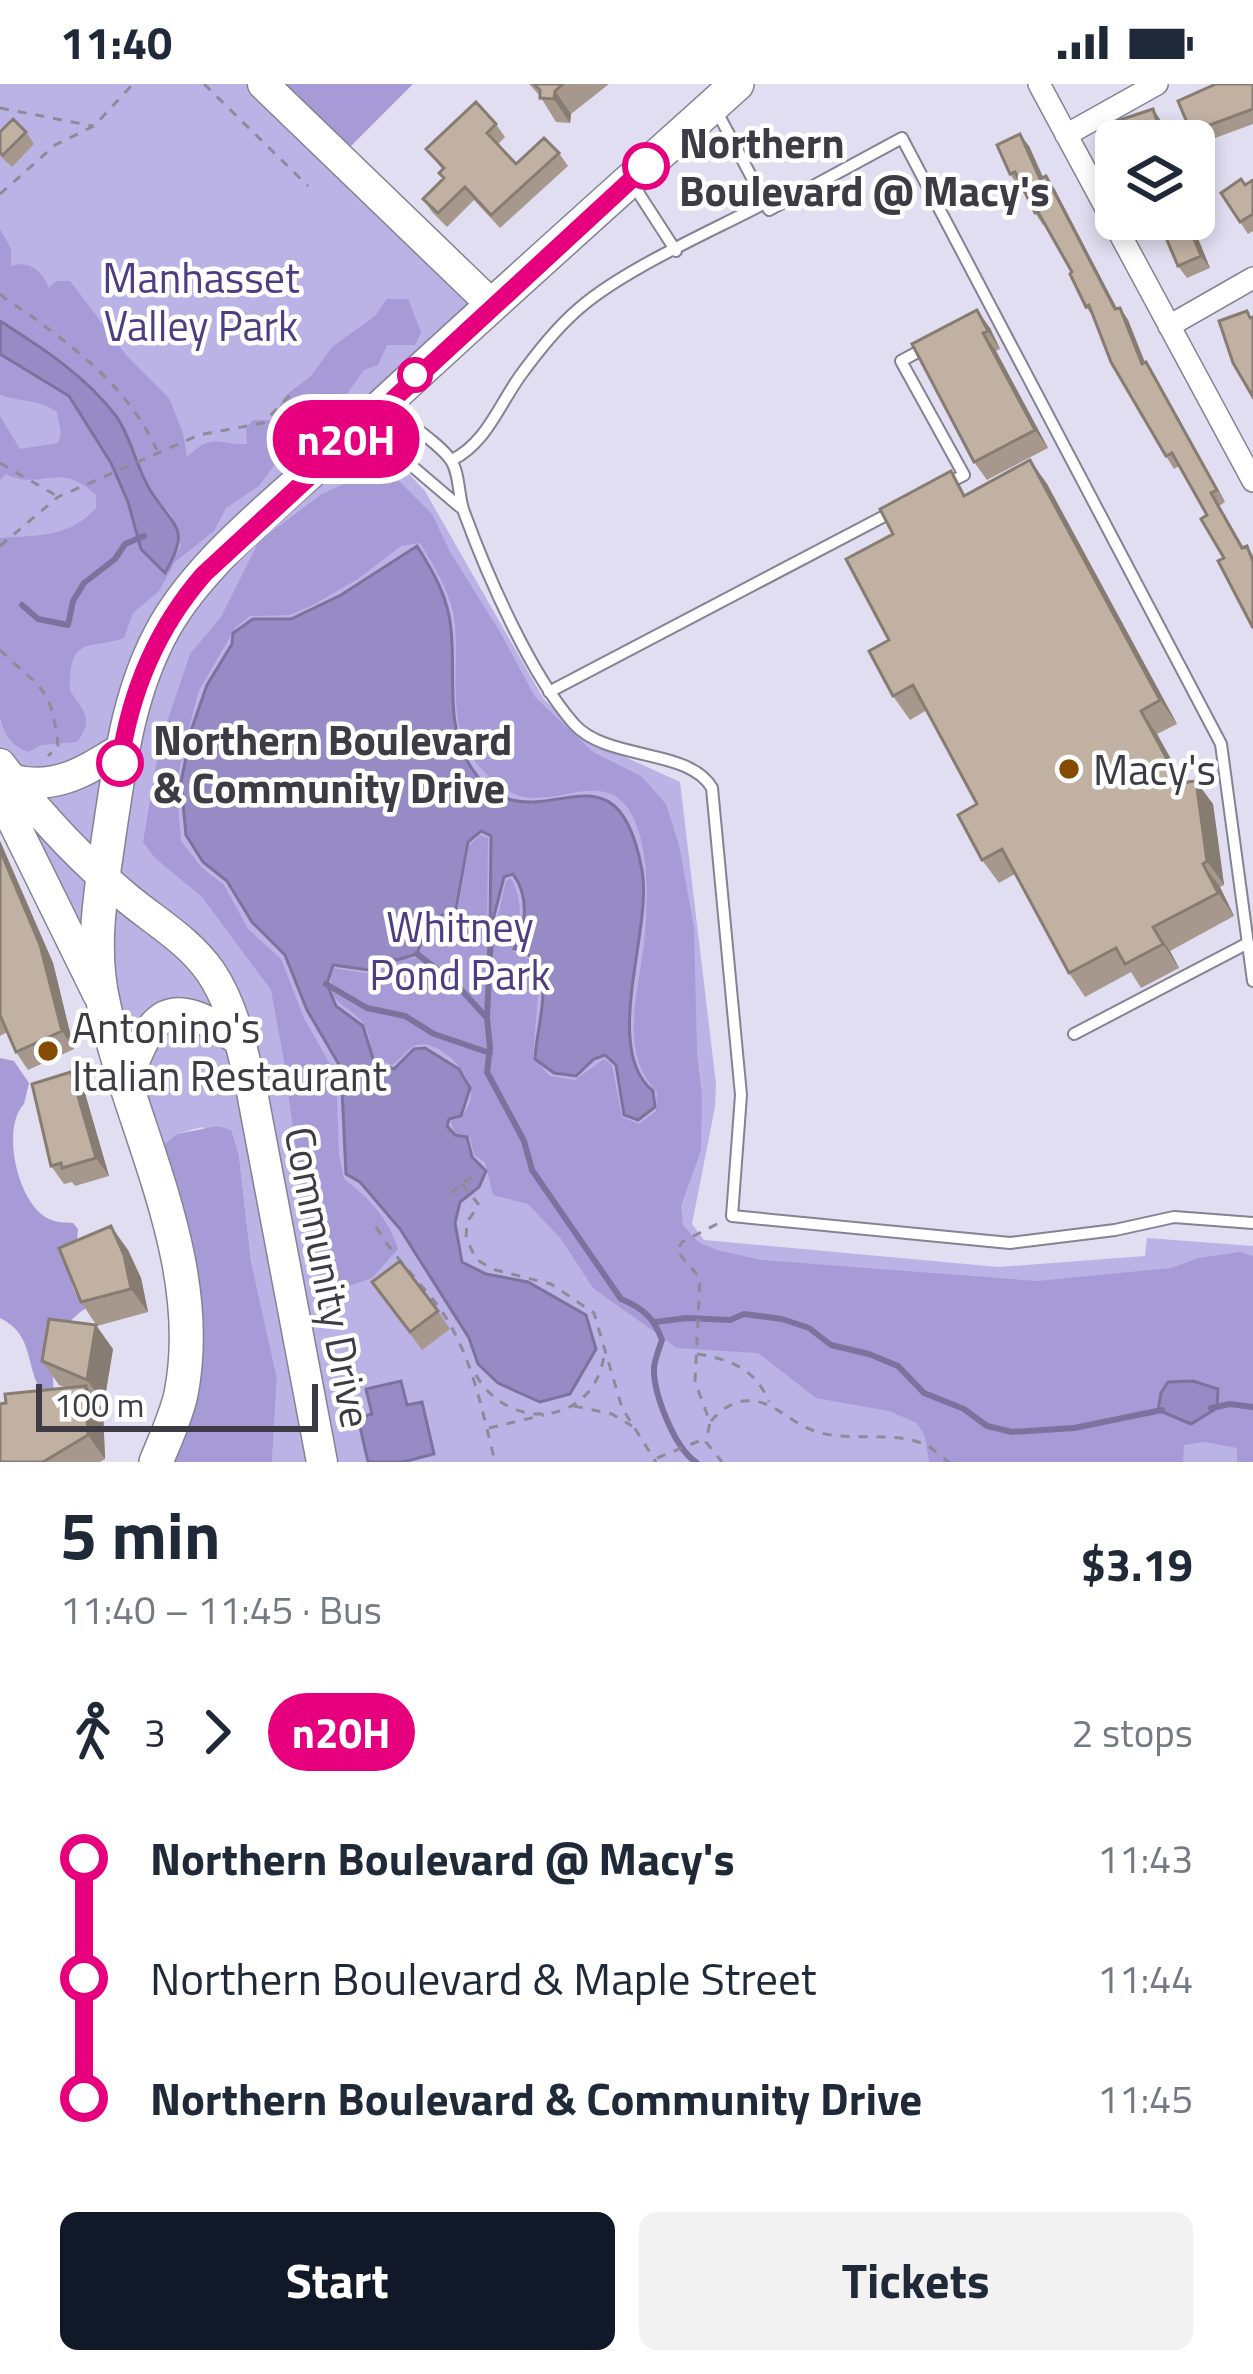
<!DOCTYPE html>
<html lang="en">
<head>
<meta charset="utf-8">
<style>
  :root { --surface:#fff; --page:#f2f2f3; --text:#1f2937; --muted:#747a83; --accent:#111827 }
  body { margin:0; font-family:"Titillium Web",sans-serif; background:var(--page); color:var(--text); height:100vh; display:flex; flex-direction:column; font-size:45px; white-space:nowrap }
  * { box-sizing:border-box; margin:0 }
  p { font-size:39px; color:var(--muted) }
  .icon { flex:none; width:66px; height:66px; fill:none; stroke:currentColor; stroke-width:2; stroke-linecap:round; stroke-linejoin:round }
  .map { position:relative; height:1378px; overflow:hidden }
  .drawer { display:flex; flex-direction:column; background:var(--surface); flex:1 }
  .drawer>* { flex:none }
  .badge { padding:0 24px; border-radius:39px; font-size:42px; line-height:78px }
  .controls { position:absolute; left:1095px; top:36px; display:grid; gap:24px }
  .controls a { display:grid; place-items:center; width:120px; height:120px; border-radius:18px; background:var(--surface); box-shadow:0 6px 18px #0003; font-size:60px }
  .scale { position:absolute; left:36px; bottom:30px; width:282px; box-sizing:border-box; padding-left:12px; border:6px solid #3d3c44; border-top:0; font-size:33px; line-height:42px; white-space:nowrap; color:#3d3c44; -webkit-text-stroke:9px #fff; paint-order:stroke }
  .map>.badge { position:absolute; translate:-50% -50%; box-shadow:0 0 0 6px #fff }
  .legs { display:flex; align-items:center; gap:18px; height:132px; padding:0 60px; font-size:39px }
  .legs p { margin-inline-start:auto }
  .head { display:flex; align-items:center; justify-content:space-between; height:204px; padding:0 60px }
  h1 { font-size:66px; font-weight:700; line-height:90px }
  .action { display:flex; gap:24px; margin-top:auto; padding:24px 60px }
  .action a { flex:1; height:138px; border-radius:18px; background:var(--accent); color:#fff; font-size:48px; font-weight:700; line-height:138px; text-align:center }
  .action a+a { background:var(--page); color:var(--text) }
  ul { padding:0 60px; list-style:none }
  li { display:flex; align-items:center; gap:42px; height:120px; font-size:45px }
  li i { display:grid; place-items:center; width:18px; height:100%; margin:0 15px; background:currentColor }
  li i::after { content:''; width:30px; height:30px; margin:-15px; border:9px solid; border-radius:50%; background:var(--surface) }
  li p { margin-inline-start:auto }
  li:first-child i { background:linear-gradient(#0000 50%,currentColor 0) }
  li:last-child i { background:linear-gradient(currentColor 50%,#0000 0) }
  .status { display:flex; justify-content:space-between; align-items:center; height:84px; padding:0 60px; background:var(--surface); direction:ltr }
  .status svg { height:33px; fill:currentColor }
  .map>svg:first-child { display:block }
  .green { fill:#bbb2e5 }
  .forest { fill:#a69bd6 }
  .water { fill:#968bc5; stroke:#7b739e; stroke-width:3 }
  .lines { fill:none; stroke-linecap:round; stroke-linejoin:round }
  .stream { stroke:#7b739e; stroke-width:6 }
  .lane-casing { stroke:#848293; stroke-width:14 }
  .street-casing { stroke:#848293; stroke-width:24 }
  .secondary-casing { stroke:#848293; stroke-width:33 }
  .primary-casing { stroke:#848293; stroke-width:36 }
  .path { stroke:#8d8b99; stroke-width:3; stroke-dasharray:9 9; stroke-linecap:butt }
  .lane { stroke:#fff; stroke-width:10 }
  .street { stroke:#fff; stroke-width:21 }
  .secondary { stroke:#fff; stroke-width:30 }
  .primary { stroke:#fff; stroke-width:33 }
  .wall { fill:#a6988c }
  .shaded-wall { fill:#877c72 }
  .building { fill:#c1b1a3; stroke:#877c72; stroke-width:3 }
  .line-1-casing { stroke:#fff; stroke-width:27 }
  .line-1 { stroke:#e6007e; stroke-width:18 }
  .stop-1-dot { fill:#fff; stroke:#e6007e; stroke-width:6 }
  .poi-dot { fill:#854c00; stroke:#fff; stroke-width:4.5 }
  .labels { text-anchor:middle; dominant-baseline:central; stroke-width:9; stroke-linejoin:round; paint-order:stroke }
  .stop-label { font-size:42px; font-weight:bold; fill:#3d3c44; stroke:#fff; text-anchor:start }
  .park-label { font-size:42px; fill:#4f3c83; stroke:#fff }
  .poi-label { font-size:42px; fill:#3d3c44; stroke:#fff; text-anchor:start }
  .street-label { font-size:42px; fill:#3d3c44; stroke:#fff }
</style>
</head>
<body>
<div class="status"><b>11:40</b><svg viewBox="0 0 49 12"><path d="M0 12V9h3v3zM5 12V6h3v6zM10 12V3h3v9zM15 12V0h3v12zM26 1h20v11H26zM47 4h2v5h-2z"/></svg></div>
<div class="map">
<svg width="1253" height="1378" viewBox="0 0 1253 1378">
  <rect width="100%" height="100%" fill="#e1def1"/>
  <!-- green -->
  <path class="green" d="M 0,0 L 264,0 L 492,221 L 362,340 L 425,407 L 543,614 L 579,652 L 680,698 L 716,1000 L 715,1023 L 692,1140 L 704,1156 L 998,1183 L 1145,1172 L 1147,1154 L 1253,1162 L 1253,1378 L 322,1378 L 318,1367 L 306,1378 L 272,1378 L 277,1294 L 251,1177 L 239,1072 L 202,1043 L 177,1050 L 158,1065 L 125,1000 L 0,711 Z"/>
  <!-- forest -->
  <path class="forest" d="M 264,0 L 413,0 L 340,73 Z
    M 0,145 L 11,165 L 11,182 C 30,176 42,187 49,204 L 56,197 L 70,197 L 126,271 L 169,314 L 183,349 L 187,373 C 214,348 217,361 247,360 L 246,344 L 253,336 L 271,336 L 285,312 L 311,292 L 332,263 L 375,232 L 387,215 L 408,215 L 421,248 L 415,261 L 387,261 L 378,281 L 364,286 L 334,328 L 311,333 L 305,357 L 280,373 L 259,402 L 226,424 L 214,447 L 175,478 L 159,507 L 133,529 L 124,554 C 89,566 69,550 70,607 C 84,627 94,636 77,658 L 41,661 L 28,668 C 12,663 4,650 0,634 L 0,454 C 38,451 69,454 96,424 L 96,411 C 58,375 41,408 6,390 L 0,396 L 0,332 L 20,365 L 58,359 L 61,350 L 57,328 C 39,315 21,318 0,311 L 0,270 L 69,312 L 111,379 L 128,418 L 141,465 L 165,489 L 181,462 L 172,432 L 151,407 L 118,334 L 56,273 L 0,237 Z
    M 376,385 L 393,391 L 432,430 L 450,468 L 500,548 L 535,613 L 593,668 L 641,692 L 666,720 L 679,761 L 694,844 L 697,969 L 702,1012 L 701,1066 L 681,1122 L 683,1141 L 698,1158 L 717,1166 L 761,1176 L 1037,1197 L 1171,1184 L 1199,1174 L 1240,1168 L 1253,1172 L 1253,1378 L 1237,1378 L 1237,1364 L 1205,1358 L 1184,1361 L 1183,1378 L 929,1378 L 925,1352 L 917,1339 L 889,1327 L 816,1314 L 758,1269 L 677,1264 L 593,1204 L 561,1155 L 528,1120 L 493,1111 L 485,1078 L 474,1071 L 470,1053 L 455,1049 L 450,1037 L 461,1034 C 467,1025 472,1018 471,1007 C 470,988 436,952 414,962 C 407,966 400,976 392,981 L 374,974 C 369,964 371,954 366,944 C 352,918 323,925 333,884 L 379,891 L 386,877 L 417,874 L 431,841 L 458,827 L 469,762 L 480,751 L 488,754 L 487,849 L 494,850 L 506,797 L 511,794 C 525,820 520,842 512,867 L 534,877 L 539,898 L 533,973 L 550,992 L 575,996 L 604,975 L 612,981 L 622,1033 L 639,1040 L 656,1027 L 657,1008 C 616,967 641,901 645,850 C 648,814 649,766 633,733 C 609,684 563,720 525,713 C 505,710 487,692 474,676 C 445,639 461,578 454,533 C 450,508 433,480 420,459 L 401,462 L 358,495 L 313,521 L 290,531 L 250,532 L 236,543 L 198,608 L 176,698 L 181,757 L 202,784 L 224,801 L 248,845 L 281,875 L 304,934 L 336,991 L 339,1071 L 344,1095 C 370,1115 388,1134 398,1165 L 372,1194 L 330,1208 L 312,1185 L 283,971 L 271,906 L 202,813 L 155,774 L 143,758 L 160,659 L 190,570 L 221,533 L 259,457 L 322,410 Z
    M 0,974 L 14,977 L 29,999 L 24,1020 C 0,1044 18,1127 54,1137 C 60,1139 66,1138 73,1139 L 78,1145 C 77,1174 57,1203 90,1222 C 58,1238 50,1276 54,1310 L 45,1313 C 24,1286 36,1251 0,1234 Z
    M 218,1042 L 231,1046 L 239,1072 L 251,1177 L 277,1294 L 272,1378 L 156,1378 L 181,1311 L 158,1065 L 177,1050 Z"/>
  <!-- water -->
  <path class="water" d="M 0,237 C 42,264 85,291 116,332 C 132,354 136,385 152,409 C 177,446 190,445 165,489 L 141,465 L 128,418 L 111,379 L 69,312 L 0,270 Z
    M 417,462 C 434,489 448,513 451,545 C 456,590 445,640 469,680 C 529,779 614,635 642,786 C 653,846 601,965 653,1007 L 655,1023 L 638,1036 L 624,1031 L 616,981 L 605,971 L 594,975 L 576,992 L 554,989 L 535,975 C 536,940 562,875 514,865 C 527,843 529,811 513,790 L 504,793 L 490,847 L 491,752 L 481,747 L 468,758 L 456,825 L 429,837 L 417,870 L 397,876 L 385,874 L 376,887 L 333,881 L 327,900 L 336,922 L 363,942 L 374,978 L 394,985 L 414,965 L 425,964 L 459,985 L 470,1004 L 461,1032 L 449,1035 L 447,1042 L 455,1051 L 467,1053 L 472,1073 L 486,1087 L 479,1103 L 460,1118 L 455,1139 L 462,1178 L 486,1190 L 528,1198 L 586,1231 L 596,1265 L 570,1310 L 540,1318 L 498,1299 L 478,1280 L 469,1254 L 400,1145 L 360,1098 L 346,1090 L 341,984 L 307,926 L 285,871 L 252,838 L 227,797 L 203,778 L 186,751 L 181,698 L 192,644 L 207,601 L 232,560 L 233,549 L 253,535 L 291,535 L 341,511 Z
    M 401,1297 L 407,1321 L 422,1318 L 434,1370 L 403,1378 L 368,1378 L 358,1334 L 372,1330 L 366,1305 Z
    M 1193,1297 L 1218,1305 L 1217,1324 L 1191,1340 L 1158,1326 L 1161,1309 L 1168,1298 Z"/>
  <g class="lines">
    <!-- stream -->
    <path class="stream" d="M 22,521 L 38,535 L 68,541 L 73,517 L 84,499 L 115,475 L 125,460 L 144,452
      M 417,870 L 455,899 L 487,934 L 490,964 L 487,988 L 524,1057 L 532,1086 L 621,1215 C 643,1224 654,1234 662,1256 C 659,1265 655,1274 654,1284 C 653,1309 675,1365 696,1378
      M 326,900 L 367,924 L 405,932 L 434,950 L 490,969
      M 487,934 L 491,848
      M 655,1238 L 687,1234 L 730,1236 L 744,1230 L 782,1235 L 809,1244 L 831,1261 L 869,1270 L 898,1282 L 924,1309 L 964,1325 L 987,1342 L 1012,1348 L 1074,1344 L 1162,1326
      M 1211,1324 L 1230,1320 L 1253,1323"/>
    <defs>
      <path id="lane" d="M 715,24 L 769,126 L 902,54 L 1221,660 L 1253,897
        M 632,99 L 676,167
        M 927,263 L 901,277 L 964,391 L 946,400
        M 387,322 C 404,337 438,358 450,375 C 460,388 458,413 464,428 C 487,491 530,590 574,640 C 607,677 689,664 712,704 L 741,1011 L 732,1132 L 1010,1159 L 1115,1146 L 1174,1133 L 1253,1139
        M 365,342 L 460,423
        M 452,376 C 486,359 498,323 520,292 C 536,270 553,248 574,229 C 617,188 710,148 765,119
        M 549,608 L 892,428
        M 1074,950 L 1248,859"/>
      <path id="street" d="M 1039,0 L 1253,397
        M 1066,51 L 1157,0
        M 1169,242 L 1253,194"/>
      <path id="secondary" d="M 263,0 L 492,221
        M 0,680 C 37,728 80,775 127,814 C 156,838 188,856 210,887 C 234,922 243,968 252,1008 L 322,1378
        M 11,695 C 54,708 88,686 122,664
        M 0,711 L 98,910
        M 125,1000 C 153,927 166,907 239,956"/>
      <path id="primary" d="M 156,1378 C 165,1356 176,1333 181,1310 C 207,1177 132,1048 104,922 C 90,865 101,808 109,751 C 120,679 128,607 165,542 C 204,474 283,414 341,360 C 471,238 604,120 737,0"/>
    </defs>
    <!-- lane casing -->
    <use href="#lane" class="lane-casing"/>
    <!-- street casing -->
    <use href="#street" class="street-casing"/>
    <!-- secondary casing -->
    <use href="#secondary" class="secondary-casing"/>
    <!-- primary casing -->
    <use href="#primary" class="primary-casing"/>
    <!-- path -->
    <path class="path" d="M 204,0 L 308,102
      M 0,24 L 93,42
      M 0,110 L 55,61 L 94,42 L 133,0
      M 0,210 C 11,220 26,227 38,237 C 88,274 130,309 157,366
      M 0,379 L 57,412
      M 0,462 L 58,413 L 199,351 L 263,339 L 296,305
      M 0,566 C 42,607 51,600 58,662 L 48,672
      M 462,1100 L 479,1121 L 467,1138 L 466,1154 L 476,1175 L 492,1185 L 551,1200 L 594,1229 L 622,1324 L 656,1378
      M 450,1109 L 474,1091
      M 717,1140 L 682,1158 L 677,1167 L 700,1194 L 695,1298 L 710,1338 L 706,1358 L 722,1378
      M 376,1143 C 393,1171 415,1193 435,1218 C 471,1265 481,1322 495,1378
      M 697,1270 C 730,1275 756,1285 769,1318
      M 476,1291 C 509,1349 593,1342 604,1272
      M 574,1322 L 612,1330 L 632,1342
      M 711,1337 C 720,1327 730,1319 743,1317 C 772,1314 787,1337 812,1346 C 848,1360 891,1345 926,1361 C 934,1365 942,1373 949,1378
      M 489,1344 L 544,1331
      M 657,1374 L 704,1355"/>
    <!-- lane -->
    <use href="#lane" class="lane"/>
    <!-- street -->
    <use href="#street" class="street"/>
    <!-- secondary -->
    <use href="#secondary" class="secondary"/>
    <!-- primary -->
    <use href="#primary" class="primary"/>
  </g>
  <!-- wall -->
  <path class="wall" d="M 529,0 L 609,0 L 571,30 L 570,39 L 556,38 L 540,12 Z
    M 1253,0 L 1253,40 L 1199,60 L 1191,48 Z
    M 1153,25 L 1161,37 L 1168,57 L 1121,57 Z
    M 496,40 L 505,53 L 498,60 L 516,80 L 559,69 L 568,82 L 500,144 L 474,116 L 447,143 L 432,128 L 423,115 L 443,94 L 443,86 L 426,65 Z
    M 0,48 L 26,48 L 34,60 L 12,83 L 0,72 Z
    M 1029,62 L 1043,93 L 1054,104 L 1117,225 L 1120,224 L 1128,236 L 1145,278 L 1154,290 L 1225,418 L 1219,422 L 1244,464 L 1247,462 L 1253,471 L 1253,544 L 1207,431 L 1179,382 L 1174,385 L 1166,372 L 1094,234 L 1086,223 L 1072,188 L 1045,140 L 1043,141 L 1035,129 L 1021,101 L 1018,102 L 1010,90 Z
    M 1253,96 L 1253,147 L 1248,150 L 1221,109 Z
    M 1158,135 L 1190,135 L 1210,184 L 1187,194 L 1178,182 Z
    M 990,244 L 1000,265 L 996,267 L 1048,364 L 987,396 L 974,378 L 912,260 Z
    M 1030,376 L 1047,400 L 1177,640 L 1157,650 L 1184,698 L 1213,720 L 1224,801 L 1220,803 L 1234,832 L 1170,867 L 1179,884 L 1141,904 L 1131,888 L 1085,913 L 1069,889 L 1015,790 L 999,799 L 982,776 L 977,720 L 927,626 L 910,636 L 893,612 L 889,556 L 967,410 Z
    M 0,757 L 53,879 L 74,965 L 28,986 L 16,968 L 7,948 L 0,952 Z
    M 84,1006 L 109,1092 L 75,1102 L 72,1098 L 64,1100 L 51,1082 Z
    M 128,1166 L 141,1194 L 148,1228 L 97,1242 L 81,1218 Z
    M 372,1198 L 438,1227 L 450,1245 L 422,1266 Z
    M 113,1265 L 104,1319 L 95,1316 L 103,1326 L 105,1375 L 100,1378 L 0,1378 L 67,1304 L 59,1301 L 42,1277 Z"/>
  <!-- shaded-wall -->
  <path class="shaded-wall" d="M 555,7 L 571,30 L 570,39 L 554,15 Z
    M 1153,25 L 1161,37 L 1168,57 L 1161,50 Z
    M 1020,50 L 1029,62 L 1049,107 L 1040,95 Z
    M 1046,92 L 1054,104 L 1124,238 L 1115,225 Z
    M 1186,135 L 1190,135 L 1210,184 L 1201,172 Z
    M 1120,224 L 1128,236 L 1150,292 L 1142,280 Z
    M 977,226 L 990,244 L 1000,265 L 988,247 Z
    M 983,249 L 996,267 L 1048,364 L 1035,346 Z
    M 1146,278 L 1154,290 L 1225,418 L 1217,406 Z
    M 1030,376 L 1047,400 L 1177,640 L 1160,616 Z
    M 1141,627 L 1157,650 L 1197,723 L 1180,699 Z
    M 1196,697 L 1213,720 L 1224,801 L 1207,777 Z
    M 0,757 L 53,879 L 74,965 L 62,947 L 0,766 Z
    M 1203,780 L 1220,803 L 1234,832 L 1218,809 Z
    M 1153,843 L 1170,867 L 1179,884 L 1163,860 Z
    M 71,988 L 84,1006 L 109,1092 L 96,1074 Z
    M 111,1142 L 128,1166 L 141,1194 L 148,1228 L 131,1205 Z
    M 96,1241 L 113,1265 L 104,1319 L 87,1296 Z
    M 86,1302 L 103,1326 L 105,1375 L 88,1351 Z"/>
  <!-- building -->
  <path class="building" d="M 534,0 L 563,0 L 555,7 L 554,15 L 540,14 L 540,6 Z
    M 1216,0 L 1253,0 L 1253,25 L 1191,48 L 1178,17 Z
    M 476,18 L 496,40 L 487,49 L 516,80 L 544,54 L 559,69 L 491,131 L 465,103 L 438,129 L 423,115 L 444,94 L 439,89 L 444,84 L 426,65 Z
    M 1153,25 L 1161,50 L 1139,57 L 1121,57 L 1114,38 Z
    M 13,35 L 26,48 L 3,71 L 0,68 L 0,48 Z
    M 1020,50 L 1040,95 L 1046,92 L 1115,225 L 1120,224 L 1142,280 L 1146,278 L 1217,406 L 1211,409 L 1242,464 L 1247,462 L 1253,478 L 1253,544 L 1218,477 L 1224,474 L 1201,435 L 1207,431 L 1172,369 L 1166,372 L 1111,278 L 1089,221 L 1086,223 L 1070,190 L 1072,188 L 1038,128 L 1035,129 L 1015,88 L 1010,90 L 997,61 Z
    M 1241,95 L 1245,101 L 1253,96 L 1253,130 L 1240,138 L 1221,109 Z
    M 1158,135 L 1186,135 L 1201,172 L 1178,182 Z
    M 977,226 L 988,247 L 983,249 L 1035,346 L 974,378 L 912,260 Z
    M 1247,227 L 1250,234 L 1253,233 L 1253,313 L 1233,279 L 1219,237 Z
    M 1030,376 L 1160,616 L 1141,627 L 1180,699 L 1196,697 L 1207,777 L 1203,780 L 1218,809 L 1153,843 L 1163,860 L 1125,880 L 1116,864 L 1069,889 L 1002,765 L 982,776 L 958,731 L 977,720 L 913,601 L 893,612 L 869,567 L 889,556 L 846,475 L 893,450 L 880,425 L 951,387 L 964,412 Z
    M 0,766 L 40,861 L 62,947 L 16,968 L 0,931 Z
    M 71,988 L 96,1074 L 62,1084 L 61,1079 L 51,1082 L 32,1000 Z
    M 111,1142 L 124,1171 L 131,1205 L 81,1218 L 59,1164 Z
    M 400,1177 L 438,1227 L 410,1248 L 372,1198 Z
    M 49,1235 L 96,1241 L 87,1296 L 42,1277 Z
    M 86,1302 L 88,1351 L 43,1378 L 0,1378 L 0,1320 L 6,1319 L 5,1310 Z"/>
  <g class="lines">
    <defs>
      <path id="line-1" d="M 120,679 C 130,608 157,544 204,490 L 646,82"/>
    </defs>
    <!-- line-1 casing -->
    <use href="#line-1" class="line-1-casing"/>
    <!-- line-1 -->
    <use href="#line-1" class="line-1"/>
  </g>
  <!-- markers -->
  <g class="stop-1-dot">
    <circle cx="646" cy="82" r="21"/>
    <circle cx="415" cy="291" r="15"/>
    <circle cx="120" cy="679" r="21"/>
  </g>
  <g class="poi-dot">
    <circle cx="1069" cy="685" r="12"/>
    <circle cx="48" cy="967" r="12"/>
  </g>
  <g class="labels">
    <!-- stop labels -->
    <g class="stop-label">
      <text x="679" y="58">Northern<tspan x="679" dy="48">Boulevard @ Macy's</tspan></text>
      <text x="153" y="655">Northern Boulevard<tspan x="153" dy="48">&amp; Community Drive</tspan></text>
    </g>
    <!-- park labels -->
    <g class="park-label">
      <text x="201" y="193">Manhasset<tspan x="201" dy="48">Valley Park</tspan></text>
      <text x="460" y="842">Whitney<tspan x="460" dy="48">Pond Park</tspan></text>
    </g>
    <!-- poi labels -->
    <g class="poi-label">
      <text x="1093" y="685">Macy's</text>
      <text x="72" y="943">Antonino's<tspan x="72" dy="48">Italian Restaurant</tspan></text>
    </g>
    <!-- street labels -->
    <g class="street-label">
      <text transform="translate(329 1193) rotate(79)">Community Drive</text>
    </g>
  </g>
</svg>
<div class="controls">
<a><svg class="icon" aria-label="layers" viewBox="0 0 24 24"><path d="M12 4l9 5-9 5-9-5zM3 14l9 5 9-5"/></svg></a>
</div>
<div class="scale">100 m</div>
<b class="badge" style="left:346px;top:355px;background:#e6007e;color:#fff">n20H</b>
</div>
<section class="drawer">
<div class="head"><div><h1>5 min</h1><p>11:40 – 11:45 · Bus</p></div><b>$3.19</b></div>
<div class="legs"><svg class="icon" aria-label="walk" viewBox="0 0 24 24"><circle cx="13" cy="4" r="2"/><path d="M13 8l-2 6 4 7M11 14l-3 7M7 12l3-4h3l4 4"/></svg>3<svg class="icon" aria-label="forward" viewBox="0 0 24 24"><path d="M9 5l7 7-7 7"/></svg><b class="badge" style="background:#e6007e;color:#fff">n20H</b><p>2 stops</p></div>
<ul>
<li><i style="color:#e6007e"></i><b>Northern Boulevard @ Macy's</b><p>11:43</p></li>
<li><i style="color:#e6007e"></i><span>Northern Boulevard &amp; Maple Street</span><p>11:44</p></li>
<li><i style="color:#e6007e"></i><b>Northern Boulevard &amp; Community Drive</b><p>11:45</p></li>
</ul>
<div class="action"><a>Start</a><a>Tickets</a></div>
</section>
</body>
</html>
